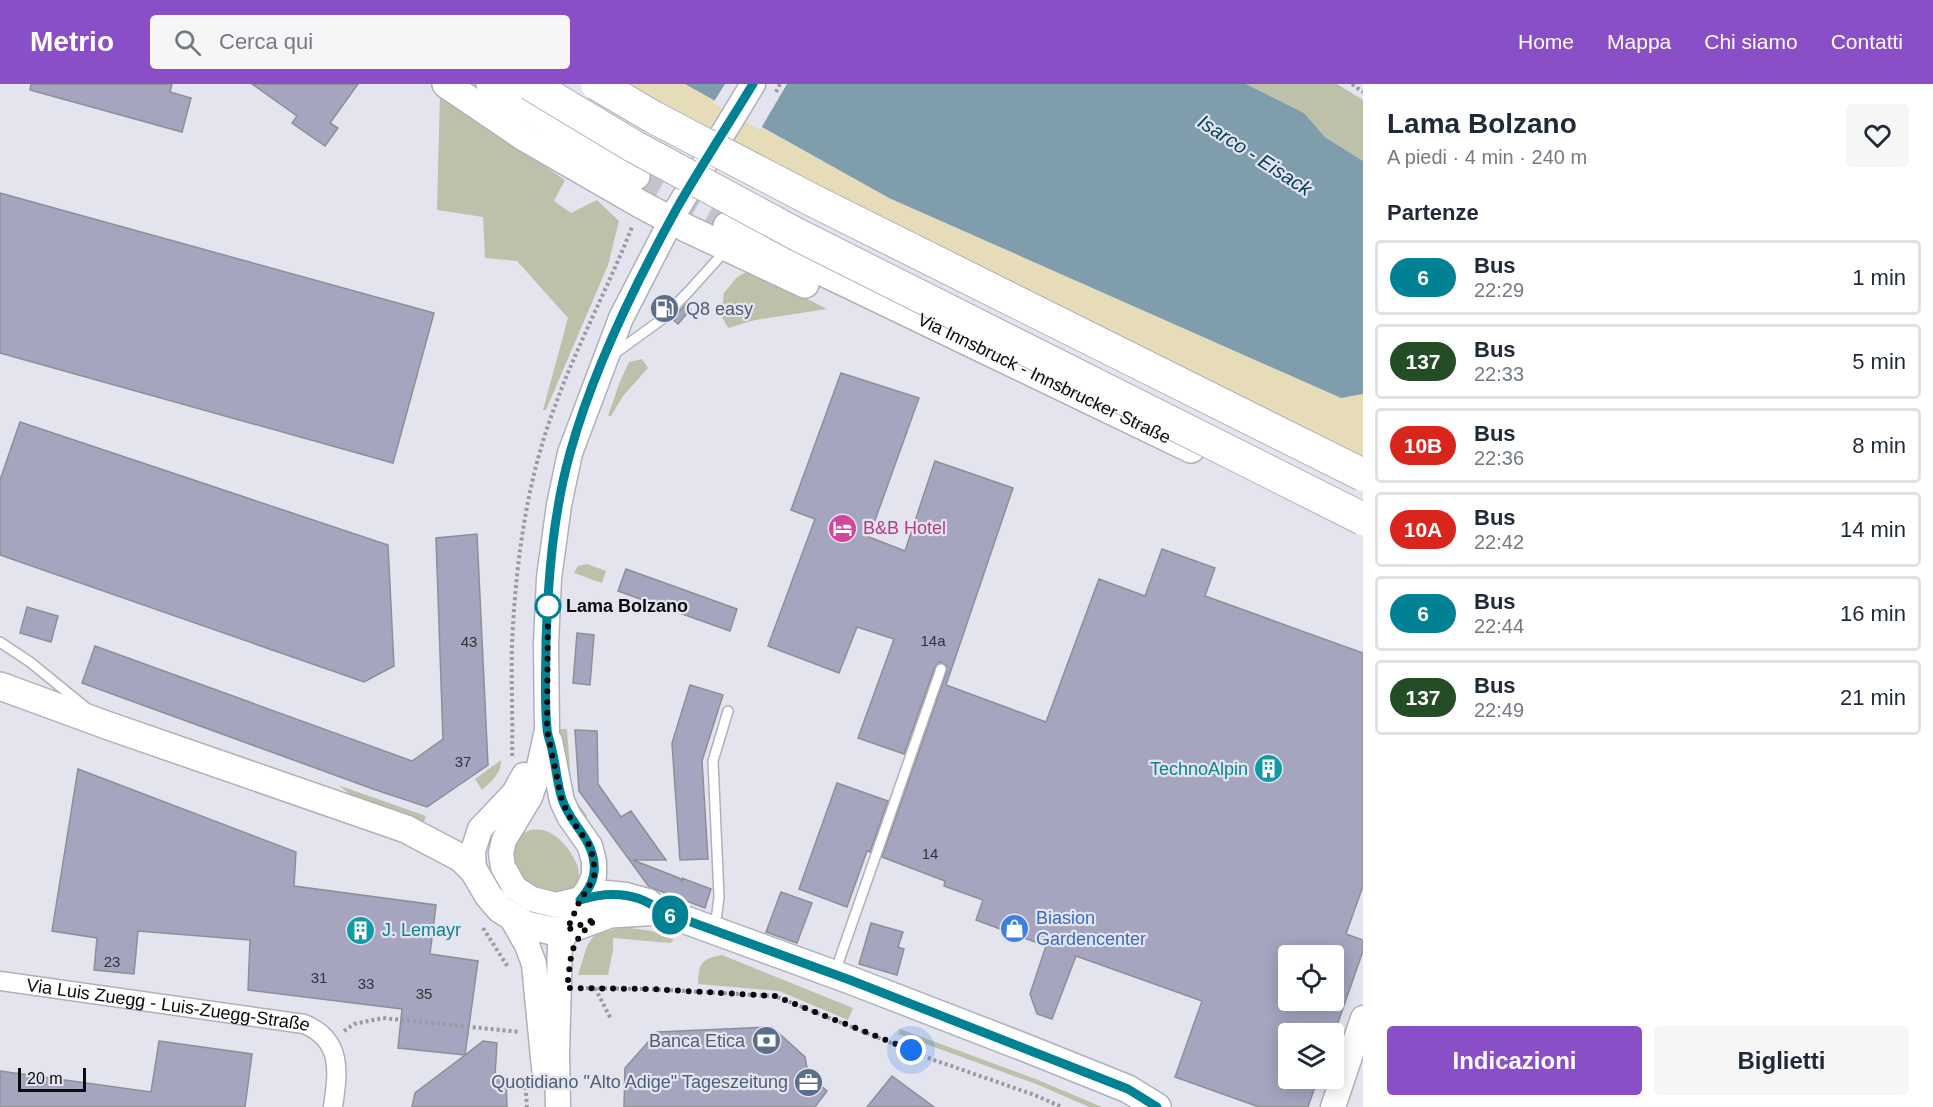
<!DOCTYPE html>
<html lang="it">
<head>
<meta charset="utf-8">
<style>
  :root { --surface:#fff; --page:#f6f6f7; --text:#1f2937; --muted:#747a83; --line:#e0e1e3; --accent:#8a4fc6 }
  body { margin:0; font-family:Arial,sans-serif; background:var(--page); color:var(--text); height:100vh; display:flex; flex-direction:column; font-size:22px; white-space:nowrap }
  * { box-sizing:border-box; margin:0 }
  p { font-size:20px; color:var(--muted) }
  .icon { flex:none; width:33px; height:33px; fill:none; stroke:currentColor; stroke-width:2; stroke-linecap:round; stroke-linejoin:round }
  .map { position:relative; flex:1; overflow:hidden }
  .panel { display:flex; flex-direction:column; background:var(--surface); width:570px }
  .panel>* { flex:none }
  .badge { padding:0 12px; border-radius:20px; font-size:21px; line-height:39px }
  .tools { position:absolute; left:1278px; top:861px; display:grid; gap:12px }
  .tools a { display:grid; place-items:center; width:66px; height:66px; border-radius:6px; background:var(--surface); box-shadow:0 3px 15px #0003; font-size:30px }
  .scale { position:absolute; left:18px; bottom:15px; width:68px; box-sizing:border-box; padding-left:6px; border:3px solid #0b0b0e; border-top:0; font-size:16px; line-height:21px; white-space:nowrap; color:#0b0b0e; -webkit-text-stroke:4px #e4e4ef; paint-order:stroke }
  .you { position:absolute; width:30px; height:30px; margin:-15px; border:4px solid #fff; border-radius:50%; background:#1a73e8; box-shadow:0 0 0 9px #1a73e833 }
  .map>.badge { position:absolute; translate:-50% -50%; box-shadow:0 0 0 3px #fff }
  h2 { padding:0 24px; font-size:22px; line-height:54px }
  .round { display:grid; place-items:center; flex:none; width:63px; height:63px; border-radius:6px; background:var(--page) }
  .overview { display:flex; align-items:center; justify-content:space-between; height:102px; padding:0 24px }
  h1 { font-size:28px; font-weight:700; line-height:45px }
  .button { display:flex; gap:12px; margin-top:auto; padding:12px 24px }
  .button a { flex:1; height:69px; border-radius:6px; background:var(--accent); color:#fff; font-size:24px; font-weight:700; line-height:69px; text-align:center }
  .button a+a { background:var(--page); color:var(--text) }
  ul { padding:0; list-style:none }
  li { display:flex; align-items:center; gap:18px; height:75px; margin:0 12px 9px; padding:0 12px; border:3px solid var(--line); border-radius:6px }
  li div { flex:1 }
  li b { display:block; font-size:22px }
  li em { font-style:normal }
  li .badge { min-width:66px; font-weight:700; text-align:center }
  header { display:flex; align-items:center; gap:36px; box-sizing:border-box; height:84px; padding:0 30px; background:var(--accent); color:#fff }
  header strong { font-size:28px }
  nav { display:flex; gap:33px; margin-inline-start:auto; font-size:21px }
  .search { width:420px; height:54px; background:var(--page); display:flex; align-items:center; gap:15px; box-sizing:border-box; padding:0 21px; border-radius:6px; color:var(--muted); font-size:22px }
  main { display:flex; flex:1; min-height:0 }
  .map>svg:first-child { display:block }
  .green { fill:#bdc1aa }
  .sand { fill:#e6dcb7 }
  .water { fill:#809dad }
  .pier { fill:#e4e4ef }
  .building { fill:#a5a5c0; stroke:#8e8e98; stroke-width:1.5; fill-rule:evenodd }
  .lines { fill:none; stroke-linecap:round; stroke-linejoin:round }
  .primary-tunnel { stroke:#c3c3cd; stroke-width:27; stroke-dasharray:27 14; stroke-linecap:butt }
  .lane-casing { stroke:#b0b0bb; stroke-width:12 }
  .street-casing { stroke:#b0b0bb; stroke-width:21 }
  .secondary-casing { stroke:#b0b0bb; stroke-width:27 }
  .primary-casing { stroke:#b0b0bb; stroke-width:30 }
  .path { stroke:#9a9aa2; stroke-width:4; stroke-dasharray:3 3; stroke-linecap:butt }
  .lane { stroke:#fff; stroke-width:9 }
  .street { stroke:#fff; stroke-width:18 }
  .secondary { stroke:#fff; stroke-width:24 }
  .primary { stroke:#fff; stroke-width:27 }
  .highway-bridge-casing { stroke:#b0b0bb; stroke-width:34; stroke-linecap:butt }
  .highway-bridge { stroke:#fff; stroke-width:32 }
  .line-casing { stroke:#fff; stroke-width:14 }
  .line { stroke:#008294; stroke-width:9 }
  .walk { stroke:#0b0b0e; stroke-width:6; stroke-dasharray:0 10.8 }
  .stop-dot { fill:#fff; stroke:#008294; stroke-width:3 }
  .labels { text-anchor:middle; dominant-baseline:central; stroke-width:4.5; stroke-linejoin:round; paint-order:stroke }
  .number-label { font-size:15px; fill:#32323a }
  .service-label { font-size:18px; fill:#4e5e75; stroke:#e4e4ef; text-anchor:end }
  .street-label { font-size:18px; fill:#0b0b0e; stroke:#e4e4ef }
  .hotel-label { font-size:18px; fill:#b23c85; stroke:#e4e4ef; text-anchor:start }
  .stop-label { font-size:18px; font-weight:bold; fill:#0b0b0e; stroke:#e4e4ef; text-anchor:start }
  .culture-label { font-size:18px; fill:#0d838f; stroke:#e4e4ef; text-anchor:end }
  .shop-label { font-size:18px; fill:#366cbe; stroke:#e4e4ef; text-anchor:start }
  .water-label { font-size:20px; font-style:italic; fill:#05415a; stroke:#e4e4ef }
</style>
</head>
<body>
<header>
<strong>Metrio</strong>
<div class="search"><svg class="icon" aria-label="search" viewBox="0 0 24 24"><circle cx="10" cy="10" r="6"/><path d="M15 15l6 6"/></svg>Cerca qui</div>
<nav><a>Home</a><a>Mappa</a><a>Chi siamo</a><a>Contatti</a></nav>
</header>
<main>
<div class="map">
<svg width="1363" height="1023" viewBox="0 0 1363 1023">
  <rect width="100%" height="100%" fill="#e4e4ef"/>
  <!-- green -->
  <path class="green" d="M 1246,0 L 1337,0 L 1363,16 L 1363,77 L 1325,53 L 1304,29 Z
    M 440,10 L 565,96 L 554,117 L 571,129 L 597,116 L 619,137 L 608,181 L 546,326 L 543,326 L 568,234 L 517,177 L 485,174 L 483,133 L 437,126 Z
    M 748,187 L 760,190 L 827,225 L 755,236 L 728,244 L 721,231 L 724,209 L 737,193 Z
    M 642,275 L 648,284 L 623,312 L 611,332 L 608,332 L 619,300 L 629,278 Z
    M 587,480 L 606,487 L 602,499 L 574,489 L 578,482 Z
    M 557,645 L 567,645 L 572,711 L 587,732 L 586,735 L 573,722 Z
    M 501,676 C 502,689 491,698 482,706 L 475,695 Z
    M 338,701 L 426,732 L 424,738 L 350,710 Z
    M 530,746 C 538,745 545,745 552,750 C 567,758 593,794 570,806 C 532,826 489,761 530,746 Z
    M 623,843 L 652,847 L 674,856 L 670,859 L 613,854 L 613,866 L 608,891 L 578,891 L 587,862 L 595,850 Z
    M 722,871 L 853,924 L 848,936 L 779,907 L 698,900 C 699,879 701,875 722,871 Z
    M 900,945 L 1038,996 L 1102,1023 L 1089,1023 L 1036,1000 L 898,950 Z"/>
  <!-- sand -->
  <path class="sand" d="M 629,0 L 685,0 L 889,114 L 1341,314 L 1363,310 L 1363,373 L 819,102 Z"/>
  <!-- water -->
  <path class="water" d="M 685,0 L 1246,0 L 1304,29 L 1325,53 L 1363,77 L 1363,310 L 1341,314 L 889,114 Z"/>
  <!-- pier -->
  <path class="pier" d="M 725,0 L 787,0 L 760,46 L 713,19 Z"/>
  <!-- building -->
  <path class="building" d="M 31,0 L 172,0 L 170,8 L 191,14 L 182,48 L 30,6 Z
    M 252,0 L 358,0 L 330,39 L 338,44 L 325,62 L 292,39 L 297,32 Z
    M 0,109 L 434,229 L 393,379 L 0,269 Z
    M 686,220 L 691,225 L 678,240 L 672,235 Z
    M 841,289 L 919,314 L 869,453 L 905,467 L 935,377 L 1013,404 L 946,601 L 1046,638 L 1099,495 L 1145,512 L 1162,465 L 1215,484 L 1205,512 L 1363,569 L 1363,802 L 1346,850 L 1363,856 L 1363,867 L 1334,950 L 1288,950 L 1288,994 L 1318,994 L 1308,1023 L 1259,1023 L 1175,993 L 1202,917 L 1076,872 L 1052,935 L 1037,930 L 1030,910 L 1046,862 L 976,836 L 983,816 L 944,802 L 945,797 L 882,773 L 947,587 L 946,581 L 940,578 L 935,583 L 904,670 L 858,654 L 894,555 L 857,543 L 839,589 L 768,562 L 815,435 L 791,426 ZM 1288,872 L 1334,872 L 1334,916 L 1288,916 Z
    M 20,338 L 388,461 L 394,582 L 364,598 L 0,471 L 0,396 Z
    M 477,450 L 488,681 L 427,723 L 373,705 L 82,599 L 95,562 L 412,677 L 443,655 L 436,454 Z
    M 626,485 L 737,525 L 730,547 L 618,507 Z
    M 27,523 L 58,532 L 51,558 L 20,549 Z
    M 577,549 L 594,551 L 590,601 L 573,599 Z
    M 690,601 L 723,611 L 702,677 L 708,775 L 680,776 L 672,659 Z
    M 575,646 L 597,647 L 598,700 L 621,733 L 631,727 L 666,776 L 633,776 L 679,794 L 682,797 L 682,794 L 711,805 L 705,824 L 649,803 L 579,707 Z
    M 78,685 L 296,768 L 294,802 L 436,821 L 430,870 L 478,877 L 465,971 L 483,957 L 497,959 L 495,992 L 506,993 L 507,1023 L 412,1023 L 415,1009 L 465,971 L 398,964 L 402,925 L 248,906 L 250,856 L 138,847 L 134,890 L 94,886 L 97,854 L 52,847 Z
    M 837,699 L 888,717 L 870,768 L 867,767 L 847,823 L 799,805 Z
    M 781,808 L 812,819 L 797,859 L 766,848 Z
    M 871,839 L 903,848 L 898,863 L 904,865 L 897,891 L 859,880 Z
    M 772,943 L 805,973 L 808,989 L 827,1007 L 815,1023 L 624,1023 L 625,984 L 657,948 Z
    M 159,957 L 252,970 L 245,1023 L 0,1023 L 0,987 L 151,1008 Z
    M 892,992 L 934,1023 L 867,1023 Z"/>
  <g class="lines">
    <!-- primary-tunnel -->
    <path class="primary-tunnel" d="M 636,92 L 727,142"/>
    <defs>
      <path id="lane" d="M 614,270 L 661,236 L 689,207 L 726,166
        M 0,558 L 30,578 L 84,622
        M 715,844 L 719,813 L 713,677 L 728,627
        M 835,888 L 941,585"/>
      <g id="street">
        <path id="s1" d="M 0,897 L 304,940 C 343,956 338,988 333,1023"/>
      </g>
      <path id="secondary" d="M 550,657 L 562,717 L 569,732 L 590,762 L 594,778 L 594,792 L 588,805 L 580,816 L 560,861 L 557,969 L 558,1023
        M 474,787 L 473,767 L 480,745 L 514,709 L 524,691
        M 661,827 L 648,817 L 626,811 L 606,809 L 556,821 L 532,815 L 515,804 L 503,783 L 501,769 L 504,756 L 530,713 L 536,696 L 547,646 L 546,560 L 549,494 L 559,421 L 570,369 L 621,234 L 677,125 L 753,0
        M 511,833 L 527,861 L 534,880 L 544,984
        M 1333,1023 L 1363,934"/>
      <g id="primary">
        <path d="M 446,0 L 524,53 L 642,121 L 686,144 L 805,200"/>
        <path d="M 490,0 L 636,92"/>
        <path id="s2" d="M 727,142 L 1191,365"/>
        <path d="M 0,602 L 109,642 L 406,745 L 461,774 L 474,787 L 488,811 L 500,825 L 526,841 L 553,847 L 567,846 L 610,830 L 661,827 L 850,896 L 1026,964 L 1128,1005 L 1157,1023"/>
      </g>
    </defs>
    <!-- lane casing -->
    <use href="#lane" class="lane-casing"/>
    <!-- street casing -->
    <use href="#street" class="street-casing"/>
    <!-- secondary casing -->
    <use href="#secondary" class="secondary-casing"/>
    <!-- primary casing -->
    <use href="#primary" class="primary-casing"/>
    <!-- path -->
    <path class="path" d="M 1352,0 L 1363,8
      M 776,8 L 780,0
      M 512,672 C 513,635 511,597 512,559 C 516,479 526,398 555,322 C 577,261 608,204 632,143
      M 483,844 L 508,883
      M 580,904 L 649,905 L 775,912 L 931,975 L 1032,1010 L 1062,1023
      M 595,904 L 611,935
      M 344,947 L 354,940 L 383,934 L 520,948
      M 525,997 L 527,1023"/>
    <!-- lane -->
    <use href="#lane" class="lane"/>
    <!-- street -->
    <use href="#street" class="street"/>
    <!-- secondary -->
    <use href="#secondary" class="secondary"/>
    <!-- primary -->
    <use href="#primary" class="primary"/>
    <defs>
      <path id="highway-bridge" d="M 530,0 L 633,62 L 796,150 L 1363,435
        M 597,0 L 653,33 L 812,116 L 1363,391"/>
    </defs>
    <!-- highway-bridge casing -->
    <use href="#highway-bridge" class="highway-bridge-casing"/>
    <!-- highway-bridge -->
    <use href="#highway-bridge" class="highway-bridge"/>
  </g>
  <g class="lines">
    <defs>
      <path id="line" d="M 753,0 C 728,41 701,82 677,124 C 635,200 593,285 570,369 C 553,430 548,495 546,558 C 546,586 544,616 547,644 C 547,651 551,659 552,666 C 556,682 557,699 562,715 C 569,738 592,754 594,779 C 596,794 589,805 580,816 C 609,807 637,808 661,827 L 850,896 L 1128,1005 L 1157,1023"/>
    </defs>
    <!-- line casing -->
    <use href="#line" class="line-casing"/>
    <!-- line -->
    <use href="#line" class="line"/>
    <!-- walk -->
    <path class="walk" d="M 548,522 L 548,516 L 547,646 L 562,717 L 569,732 L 590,762 L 594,778 L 594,792 L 588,805 L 580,816 L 567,846 L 596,835 C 568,861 572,868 567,904 L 650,905 L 775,912 L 911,966"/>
  </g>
  <!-- icons -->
  <defs>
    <symbol id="fuel-disc" viewBox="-11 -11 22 22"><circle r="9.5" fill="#5c6f8a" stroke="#e4e4ef"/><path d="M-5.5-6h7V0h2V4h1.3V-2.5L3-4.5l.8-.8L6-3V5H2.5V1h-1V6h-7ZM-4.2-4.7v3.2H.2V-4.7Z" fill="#fff"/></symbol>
    <symbol id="hotel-disc" viewBox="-11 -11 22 22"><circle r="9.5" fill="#d1479c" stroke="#e4e4ef"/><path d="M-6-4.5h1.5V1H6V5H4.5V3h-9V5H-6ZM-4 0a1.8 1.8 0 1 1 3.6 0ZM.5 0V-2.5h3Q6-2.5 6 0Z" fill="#fff"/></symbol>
    <symbol id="building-disc" viewBox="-11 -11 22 22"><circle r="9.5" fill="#0f9aa8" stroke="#e4e4ef"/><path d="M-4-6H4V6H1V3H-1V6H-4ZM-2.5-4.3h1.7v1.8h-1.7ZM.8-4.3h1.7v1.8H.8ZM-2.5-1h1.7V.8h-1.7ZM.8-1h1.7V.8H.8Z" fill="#fff"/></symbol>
    <symbol id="shop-disc" viewBox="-11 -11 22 22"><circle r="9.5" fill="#3f7fe0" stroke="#e4e4ef"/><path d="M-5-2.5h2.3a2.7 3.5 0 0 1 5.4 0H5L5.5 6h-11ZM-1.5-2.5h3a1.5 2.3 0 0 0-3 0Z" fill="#fff"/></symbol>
    <symbol id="bank-disc" viewBox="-11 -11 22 22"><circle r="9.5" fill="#5c6f8a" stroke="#e4e4ef"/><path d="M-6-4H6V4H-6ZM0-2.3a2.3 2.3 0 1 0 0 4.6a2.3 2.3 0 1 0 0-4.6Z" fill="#fff"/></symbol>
    <symbol id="office-disc" viewBox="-11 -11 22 22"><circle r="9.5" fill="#5c6f8a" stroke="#e4e4ef"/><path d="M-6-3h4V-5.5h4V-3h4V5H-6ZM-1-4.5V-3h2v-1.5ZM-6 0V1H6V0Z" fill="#fff"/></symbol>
  </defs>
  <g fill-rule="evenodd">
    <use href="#fuel-disc" x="648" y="208" width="33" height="33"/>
    <use href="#hotel-disc" x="826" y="428" width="33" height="33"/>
    <use href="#building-disc" x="1252" y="668" width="33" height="33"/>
    <use href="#shop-disc" x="998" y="828" width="33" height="33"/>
    <use href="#building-disc" x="344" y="830" width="33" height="33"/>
    <use href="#bank-disc" x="750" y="940" width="33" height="33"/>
    <use href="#office-disc" x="792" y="982" width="33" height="33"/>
  </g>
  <!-- markers -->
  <circle class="stop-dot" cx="548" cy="522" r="12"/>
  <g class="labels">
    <!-- number labels -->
    <g class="number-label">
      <text x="933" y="556">14a</text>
      <text x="469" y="557">43</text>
      <text x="463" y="677">37</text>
      <text x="930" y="769">14</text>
      <text x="112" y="877">23</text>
      <text x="319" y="893">31</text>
      <text x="366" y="899">33</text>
      <text x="424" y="909">35</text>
    </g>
    <!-- service labels -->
    <g class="service-label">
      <text x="686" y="225" text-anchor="start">Q8 easy</text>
      <text x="745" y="957">Banca Etica</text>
      <text x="788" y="998">Quotidiano "Alto Adige" Tageszeitung</text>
    </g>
    <!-- street labels -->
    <g class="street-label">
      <text stroke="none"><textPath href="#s2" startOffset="352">Via Innsbruck - Innsbrucker Straße</textPath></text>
      <text stroke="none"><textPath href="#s1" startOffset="170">Via Luis Zuegg - Luis-Zuegg-Straße</textPath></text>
    </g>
    <!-- hotel labels -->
    <g class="hotel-label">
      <text x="863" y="444">B&amp;B Hotel</text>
    </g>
    <!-- stop labels -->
    <g class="stop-label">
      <text x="566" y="522">Lama Bolzano</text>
    </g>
    <!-- culture labels -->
    <g class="culture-label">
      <text x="1248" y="685">TechnoAlpin</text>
      <text x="382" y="846" text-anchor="start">J. Lemayr</text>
    </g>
    <!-- shop labels -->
    <g class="shop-label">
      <text x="1036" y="834">Biasion<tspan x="1036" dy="21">Gardencenter</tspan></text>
    </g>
    <!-- water labels -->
    <g class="water-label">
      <text transform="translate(1255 71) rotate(33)">Isarco - Eisack</text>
    </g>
  </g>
</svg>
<div class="tools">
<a><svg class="icon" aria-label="locate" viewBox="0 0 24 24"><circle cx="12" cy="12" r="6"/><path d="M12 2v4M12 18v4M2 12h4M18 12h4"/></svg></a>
<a><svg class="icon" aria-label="layers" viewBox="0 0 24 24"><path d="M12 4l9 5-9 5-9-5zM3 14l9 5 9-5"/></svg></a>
</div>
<div class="scale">20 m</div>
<div class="you" style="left:911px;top:966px"></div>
<b class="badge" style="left:670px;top:831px;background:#008294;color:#fff">6</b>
</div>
<section class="panel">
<div class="overview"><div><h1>Lama Bolzano</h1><p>A piedi · 4 min · 240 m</p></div><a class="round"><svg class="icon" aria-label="heart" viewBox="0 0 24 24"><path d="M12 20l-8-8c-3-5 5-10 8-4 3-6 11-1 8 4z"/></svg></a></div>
<h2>Partenze</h2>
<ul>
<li><span class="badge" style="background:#008294;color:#fff">6</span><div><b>Bus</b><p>22:29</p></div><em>1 min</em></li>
<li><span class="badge" style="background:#254d25;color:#fff">137</span><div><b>Bus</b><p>22:33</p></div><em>5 min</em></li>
<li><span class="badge" style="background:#d9261c;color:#fff">10B</span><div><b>Bus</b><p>22:36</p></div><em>8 min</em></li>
<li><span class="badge" style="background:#d9261c;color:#fff">10A</span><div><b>Bus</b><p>22:42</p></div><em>14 min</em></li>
<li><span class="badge" style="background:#008294;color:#fff">6</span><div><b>Bus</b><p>22:44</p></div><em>16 min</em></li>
<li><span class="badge" style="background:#254d25;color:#fff">137</span><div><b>Bus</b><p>22:49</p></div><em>21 min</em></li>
</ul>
<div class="button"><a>Indicazioni</a><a>Biglietti</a></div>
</section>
</main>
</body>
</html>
